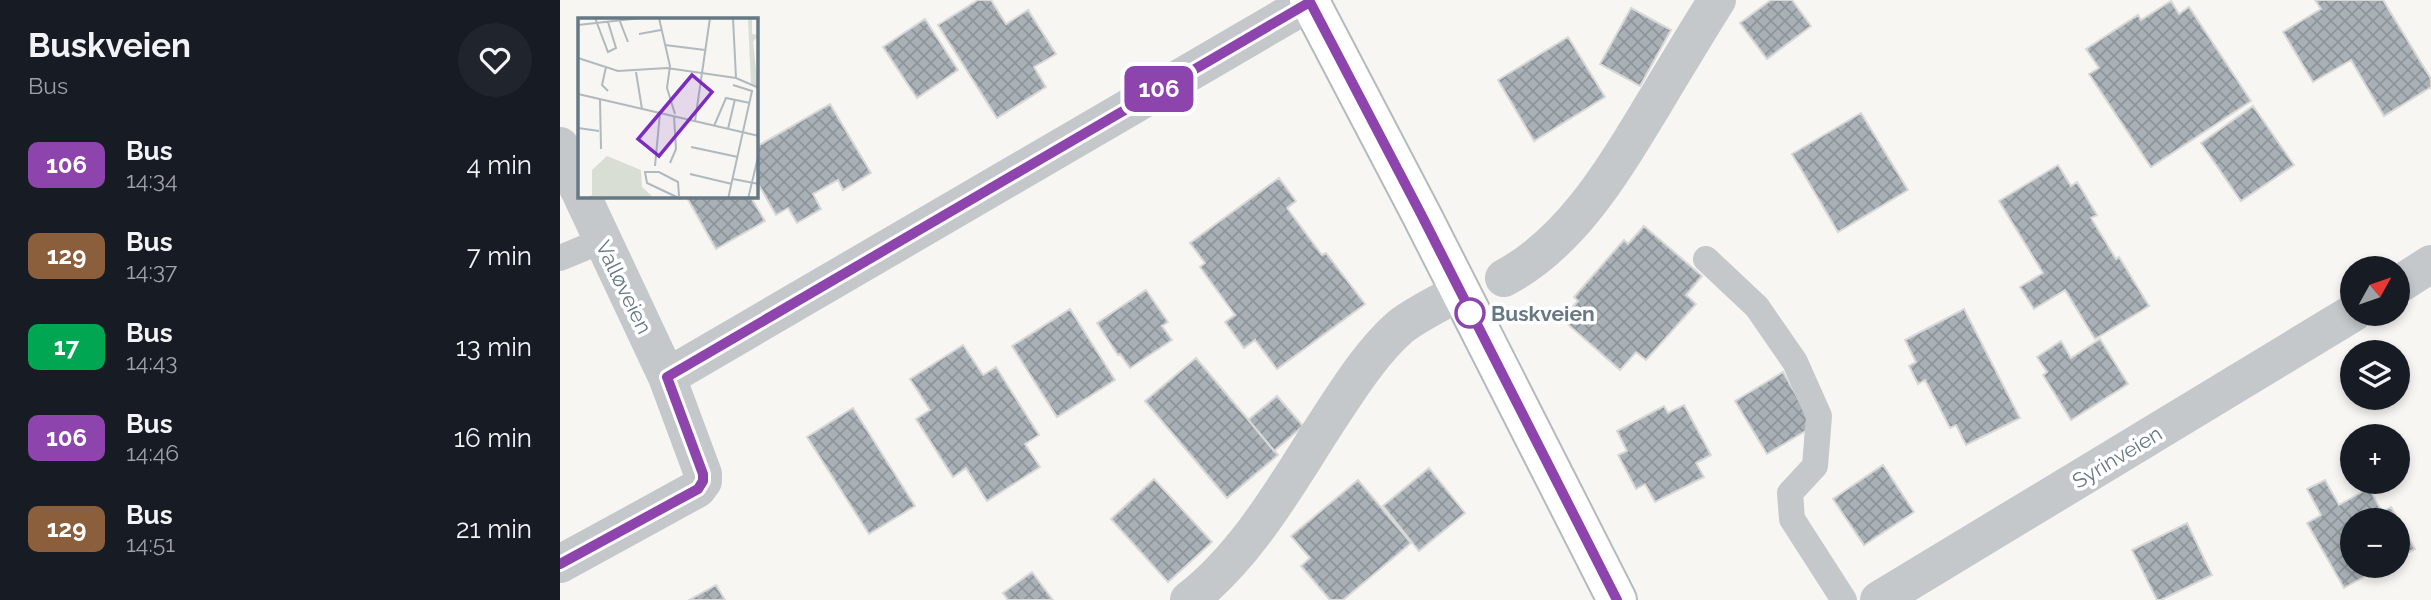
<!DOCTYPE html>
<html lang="en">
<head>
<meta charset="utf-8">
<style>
  :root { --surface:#171b24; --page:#20242c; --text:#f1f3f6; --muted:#9ea1a6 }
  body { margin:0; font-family:Raleway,sans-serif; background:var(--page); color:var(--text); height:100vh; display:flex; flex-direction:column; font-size:26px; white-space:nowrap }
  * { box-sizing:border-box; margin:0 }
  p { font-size:23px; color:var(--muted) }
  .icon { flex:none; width:38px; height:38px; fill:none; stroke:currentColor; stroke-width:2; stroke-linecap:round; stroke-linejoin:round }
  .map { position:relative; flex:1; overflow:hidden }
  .drawer { display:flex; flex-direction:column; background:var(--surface); width:560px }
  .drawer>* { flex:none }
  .badge { padding:0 14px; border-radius:10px; font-size:24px; line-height:46px }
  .needle { width:46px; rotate:50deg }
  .fabs { position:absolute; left:1780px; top:256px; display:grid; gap:14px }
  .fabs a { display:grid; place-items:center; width:70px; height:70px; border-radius:50%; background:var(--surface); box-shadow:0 4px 10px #0003; font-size:35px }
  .map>.badge { position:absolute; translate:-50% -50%; box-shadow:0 0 0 4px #fff }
  .round { display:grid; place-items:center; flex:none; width:74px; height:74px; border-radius:37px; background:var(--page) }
  .headline { display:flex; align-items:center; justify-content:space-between; height:119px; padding:0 28px }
  h1 { font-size:33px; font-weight:700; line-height:52px }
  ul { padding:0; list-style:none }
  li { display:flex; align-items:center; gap:21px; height:91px; padding:0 28px }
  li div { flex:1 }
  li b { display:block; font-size:26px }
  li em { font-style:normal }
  li .badge { min-width:77px; font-weight:700; text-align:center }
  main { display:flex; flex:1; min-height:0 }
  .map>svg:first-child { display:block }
  .building { fill:url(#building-cross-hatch); stroke:#d8d8d6; stroke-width:2 }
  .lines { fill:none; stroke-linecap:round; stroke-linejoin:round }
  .secondary-casing { stroke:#b4babe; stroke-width:42 }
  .lane { stroke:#c4c8cb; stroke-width:26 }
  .street { stroke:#c4c8cb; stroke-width:38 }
  .secondary { stroke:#fff; stroke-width:38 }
  .line-casing { stroke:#fff; stroke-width:16 }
  .line { stroke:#8e44ad; stroke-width:10 }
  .stop-dot { fill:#fff; stroke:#8e44ad; stroke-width:3.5 }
  .labels { text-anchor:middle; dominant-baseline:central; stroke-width:7; stroke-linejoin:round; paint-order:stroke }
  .street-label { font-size:21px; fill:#667884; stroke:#fff }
  .stop-label { font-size:21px; font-weight:bold; fill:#667884; stroke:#fff; text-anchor:start }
  .inset-road { fill:none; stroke:#b0b9bd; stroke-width:2 }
  .view { fill:#7b2cbf; fill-opacity:0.15; stroke:#7b2cbf; stroke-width:3.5 }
  .inset-edge { fill:none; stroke:#667884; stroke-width:3.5 }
</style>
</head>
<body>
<main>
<section class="drawer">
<div class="headline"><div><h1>Buskveien</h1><p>Bus</p></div><a class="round"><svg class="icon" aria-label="heart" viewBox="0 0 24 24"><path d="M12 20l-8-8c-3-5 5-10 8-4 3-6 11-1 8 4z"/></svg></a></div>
<ul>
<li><span class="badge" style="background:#8e44ad;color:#fff">106</span><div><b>Bus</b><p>14:34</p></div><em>4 min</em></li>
<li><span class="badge" style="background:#8b5e3c;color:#fff">129</span><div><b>Bus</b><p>14:37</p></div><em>7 min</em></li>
<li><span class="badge" style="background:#00a651;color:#fff">17</span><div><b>Bus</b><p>14:43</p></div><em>13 min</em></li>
<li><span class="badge" style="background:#8e44ad;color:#fff">106</span><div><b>Bus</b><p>14:46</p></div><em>16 min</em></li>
<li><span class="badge" style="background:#8b5e3c;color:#fff">129</span><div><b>Bus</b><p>14:51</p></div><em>21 min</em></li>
</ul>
</section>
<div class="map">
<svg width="1871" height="600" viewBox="0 0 1871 600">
  <defs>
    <pattern id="building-cross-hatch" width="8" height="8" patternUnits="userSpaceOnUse" patternTransform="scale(1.75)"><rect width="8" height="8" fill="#a9b1b6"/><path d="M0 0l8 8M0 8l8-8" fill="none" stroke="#8d959a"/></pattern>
  </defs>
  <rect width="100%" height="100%" fill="#f7f6f3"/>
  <!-- building -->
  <path class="building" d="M 418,0 L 431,0 L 446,24 L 468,10 L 496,54 L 474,67 L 486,87 L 437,118 L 378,25 Z
    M 1211,0 L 1232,0 L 1251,26 L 1207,59 L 1180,23 Z
    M 1755,0 L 1823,0 L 1871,79 L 1871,87 L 1824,116 L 1791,60 L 1753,82 L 1723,32 L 1761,9 Z
    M 1611,1 L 1619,14 L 1629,7 L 1691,101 L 1591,167 L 1529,74 L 1539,68 L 1526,49 L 1578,15 L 1581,20 Z
    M 1071,8 L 1111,30 L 1080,86 L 1040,64 Z
    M 365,19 L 398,70 L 357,98 L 323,47 Z
    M 1008,37 L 1045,97 L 974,141 L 938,80 Z
    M 270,104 L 311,173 L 283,190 L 278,180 L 253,194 L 261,209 L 237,223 L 228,208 L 216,215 L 196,180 L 196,147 Z
    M 1693,106 L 1734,165 L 1681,201 L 1641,143 Z
    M 1301,113 L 1348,190 L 1278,232 L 1232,154 Z
    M 1498,165 L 1511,186 L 1517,182 L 1537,215 L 1531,218 L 1556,259 L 1559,257 L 1589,306 L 1535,339 L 1505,290 L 1474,309 L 1460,287 L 1483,273 L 1439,201 Z
    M 719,178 L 736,201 L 727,208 L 762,255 L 766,253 L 805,304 L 717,369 L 695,340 L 684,348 L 665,322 L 675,315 L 640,267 L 645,263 L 630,243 Z
    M 126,196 L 190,196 L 205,221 L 156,249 Z
    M 1084,226 L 1142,276 L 1126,295 L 1136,304 L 1086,360 L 1076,352 L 1060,370 L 1002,319 L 1018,301 L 1014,297 L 1064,240 L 1068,244 Z
    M 586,290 L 608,322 L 602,326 L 612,340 L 570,368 L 560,354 L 558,355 L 537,323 Z
    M 510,309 L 555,380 L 497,417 L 452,346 Z
    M 1404,309 L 1460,418 L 1406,445 L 1396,425 L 1390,428 L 1365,380 L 1358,384 L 1349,366 L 1356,362 L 1345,340 Z
    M 1540,339 L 1568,384 L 1511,420 L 1483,375 L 1487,372 L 1477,357 L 1501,341 L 1511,358 Z
    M 403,345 L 423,375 L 436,367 L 479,435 L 465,444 L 480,467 L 427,501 L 406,468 L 393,477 L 356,419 L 370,410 L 350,379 Z
    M 636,358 L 718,455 L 667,498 L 585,401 Z
    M 1223,372 L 1254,426 L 1207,454 L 1175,401 Z
    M 717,396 L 743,426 L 714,451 L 688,420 Z
    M 1124,405 L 1151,455 L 1136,463 L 1144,477 L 1095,502 L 1085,484 L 1076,489 L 1058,455 L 1067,451 L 1057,431 L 1104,406 L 1108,413 Z
    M 293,408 L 355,506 L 309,534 L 247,437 Z
    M 1323,465 L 1354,512 L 1304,545 L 1273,499 Z
    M 869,468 L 905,513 L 859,551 L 823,506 Z
    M 594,479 L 652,542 L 608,582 L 551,519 Z
    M 798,480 L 851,543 L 783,600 L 770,600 L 741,566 L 750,558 L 731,536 Z
    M 1765,480 L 1779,505 L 1809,488 L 1822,512 L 1831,507 L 1855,549 L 1838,558 L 1838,520 L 1792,520 L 1792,565 L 1825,565 L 1784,588 L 1747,523 L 1761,515 L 1747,489 Z
    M 1627,523 L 1652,575 L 1601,600 L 1597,600 L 1572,550 Z
    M 472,572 L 493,600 L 448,600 L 443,593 Z
    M 156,585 L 165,600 L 129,600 Z"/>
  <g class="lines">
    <defs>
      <path id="secondary" d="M 749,0 L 861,214 L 1057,600"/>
    </defs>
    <!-- secondary casing -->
    <use href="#secondary" class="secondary-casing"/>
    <!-- lane -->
    <path class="lane" d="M 0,258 L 41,241
      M 1146,259 L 1197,307 L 1235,362 L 1259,416 L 1255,466 L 1230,493 L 1232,519 L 1284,600"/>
    <!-- street -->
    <path class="street" d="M 0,146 L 19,190
      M 944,278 C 1012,242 1054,169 1093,105 C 1114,70 1135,35 1157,0
      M 1838,285 L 1871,264
      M 107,377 L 750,2
      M 0,564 L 137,489 L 143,481 L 143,474 L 107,377 L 22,196
      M 629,600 C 692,551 731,476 774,411 C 793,382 814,350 840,327 C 858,313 880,303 900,292
      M 1319,600 L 1793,313"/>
    <!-- secondary -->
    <use href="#secondary" class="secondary"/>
  </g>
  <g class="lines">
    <defs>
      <path id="line" d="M 0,564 L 138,489 L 143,481 L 143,474 L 107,377 L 750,2 L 861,214 L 1057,600"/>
    </defs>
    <!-- line casing -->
    <use href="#line" class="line-casing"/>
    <!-- line -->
    <use href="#line" class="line"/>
  </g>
  <!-- markers -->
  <circle class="stop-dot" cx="910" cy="313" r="14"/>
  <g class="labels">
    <!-- street labels -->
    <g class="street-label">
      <text transform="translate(64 287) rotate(64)">Valløveien</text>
      <text transform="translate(1557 457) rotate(-31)">Syrinveien</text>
    </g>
    <!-- stop labels -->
    <g class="stop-label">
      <text x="931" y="313">Buskveien</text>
    </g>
  </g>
  <!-- overview -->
  <g transform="translate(18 18)">
    <rect width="180" height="180" fill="#f7f6f3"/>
    <path d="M 170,0 L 174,0 L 174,16 L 180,17 L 175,24 L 180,69 L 173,66 Z" fill="#d8ded4"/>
    <path d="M 29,138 L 63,152 L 64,169 L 76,180 L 7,180 L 14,177 L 14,152 Z" fill="#d8ded4"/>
    <path class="inset-road" d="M 17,0 L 30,34 L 38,30 L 30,4M 81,0 L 92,48 L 89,70 L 97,96M 155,0 L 158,60M 41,1 L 50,24M 0,7 L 63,0M 61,16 L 83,12M 87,27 L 127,32M 0,40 L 40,53 L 89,50 L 158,60 L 181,70M 28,49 L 24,67 L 30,73M 58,54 L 64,91M 0,76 L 181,118M 22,81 L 23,131M 117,103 L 132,0M 136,108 L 148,80 L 172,85M 0,110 L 21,113M 150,111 L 157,81M 113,129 L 160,139M 92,145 L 98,131 L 96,98M 77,148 L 82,95M 112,156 L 154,166M 155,161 L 181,166M 101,178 L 100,164 L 81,154 L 67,154 L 69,165 L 103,181M 150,181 L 174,73 L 155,67M 170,181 L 181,135"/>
    <path class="view" d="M 114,57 L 134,74 L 81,138 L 60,121 Z"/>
    <rect width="180" height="180" class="inset-edge"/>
  </g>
</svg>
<div class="fabs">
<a><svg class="needle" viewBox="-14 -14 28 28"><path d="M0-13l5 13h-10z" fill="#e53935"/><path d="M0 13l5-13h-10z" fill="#9ea1a6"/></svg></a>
<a><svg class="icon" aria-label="layers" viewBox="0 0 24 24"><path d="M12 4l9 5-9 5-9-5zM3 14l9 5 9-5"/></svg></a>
<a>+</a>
<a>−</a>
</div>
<b class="badge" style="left:599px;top:89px;background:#8e44ad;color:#fff">106</b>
</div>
</main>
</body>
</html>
